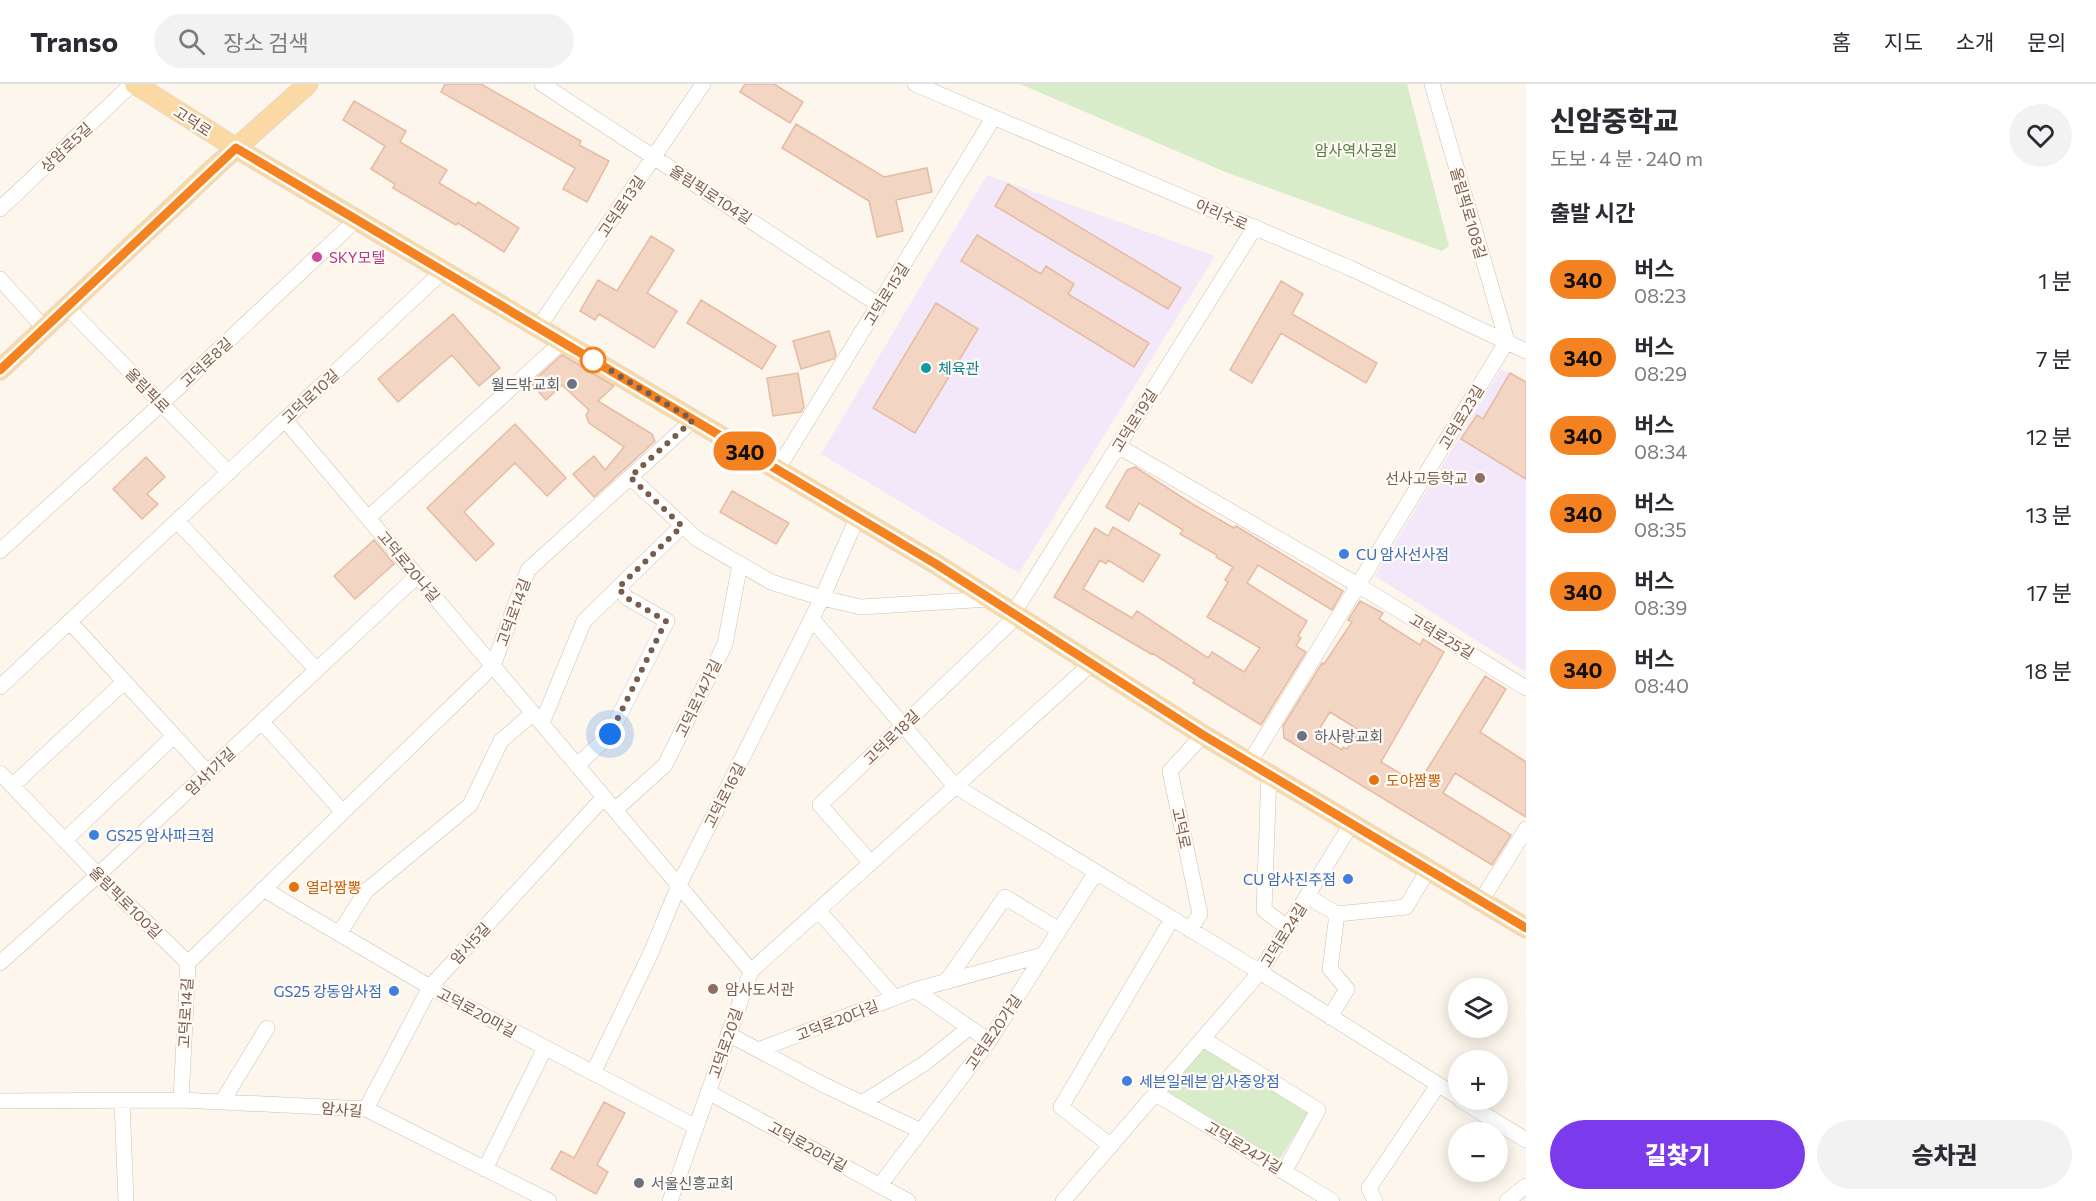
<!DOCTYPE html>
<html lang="ko">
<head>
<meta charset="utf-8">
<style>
  :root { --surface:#fff; --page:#f2f2f3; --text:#2b2b33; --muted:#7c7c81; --line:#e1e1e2; --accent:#7c3aed }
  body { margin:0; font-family:Commissioner,"Noto Sans KR",sans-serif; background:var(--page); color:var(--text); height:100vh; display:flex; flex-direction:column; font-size:22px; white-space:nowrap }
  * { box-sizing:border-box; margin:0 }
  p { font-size:20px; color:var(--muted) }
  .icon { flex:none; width:33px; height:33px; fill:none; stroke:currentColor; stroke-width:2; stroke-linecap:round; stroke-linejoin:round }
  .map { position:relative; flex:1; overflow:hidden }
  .sheet { display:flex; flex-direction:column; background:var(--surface); width:570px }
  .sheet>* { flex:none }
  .badge { padding:0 12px; border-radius:20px; font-size:21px; line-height:39px }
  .buttons { position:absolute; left:1448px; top:894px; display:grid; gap:12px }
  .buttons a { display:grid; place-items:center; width:60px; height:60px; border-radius:50%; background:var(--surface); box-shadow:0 3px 15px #0003; font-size:30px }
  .you { position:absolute; width:30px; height:30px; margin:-15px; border:4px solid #fff; border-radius:50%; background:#1a73e8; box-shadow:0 0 0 9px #1a73e833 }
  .map>.badge { position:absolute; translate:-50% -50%; box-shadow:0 0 0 3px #fff }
  h2 { padding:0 24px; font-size:22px; line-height:54px }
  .round { display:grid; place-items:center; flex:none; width:63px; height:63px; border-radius:32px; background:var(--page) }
  .summary { display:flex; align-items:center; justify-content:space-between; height:102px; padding:0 24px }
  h1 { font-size:28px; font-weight:800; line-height:45px }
  .cta { display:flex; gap:12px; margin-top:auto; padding:12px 24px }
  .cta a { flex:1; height:69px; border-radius:36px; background:var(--accent); color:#fff; font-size:24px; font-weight:800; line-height:69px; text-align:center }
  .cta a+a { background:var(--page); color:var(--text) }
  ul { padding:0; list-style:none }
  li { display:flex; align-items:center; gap:18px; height:78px; padding:0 24px }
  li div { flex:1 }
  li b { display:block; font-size:22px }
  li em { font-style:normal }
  li .badge { min-width:66px; font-weight:700; text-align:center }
  header { display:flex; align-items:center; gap:36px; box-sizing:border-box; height:84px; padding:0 30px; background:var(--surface); border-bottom:2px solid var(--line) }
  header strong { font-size:28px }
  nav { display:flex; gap:33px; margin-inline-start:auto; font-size:21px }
  .search { width:420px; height:54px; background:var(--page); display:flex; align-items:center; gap:15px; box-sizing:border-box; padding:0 21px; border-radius:33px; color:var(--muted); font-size:22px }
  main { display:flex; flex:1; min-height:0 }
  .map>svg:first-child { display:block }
  .education { fill:#f3e8fa }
  .green { fill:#d8ecc9 }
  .building { fill:#f3d5c3; stroke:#e6bba3; stroke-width:1.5; fill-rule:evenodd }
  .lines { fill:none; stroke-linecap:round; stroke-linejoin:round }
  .minor-casing { stroke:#d1beb0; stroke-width:16 }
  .major-casing { stroke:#dad1cd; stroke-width:21 }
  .minor { stroke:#fff; stroke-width:15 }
  .major { stroke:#fbd9a5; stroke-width:20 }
  .line-casing { stroke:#fff; stroke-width:14 }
  .line { stroke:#f58220; stroke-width:9 }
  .walk { stroke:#7a5c4d; stroke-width:6; stroke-dasharray:0 10.8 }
  .hotel-dot { fill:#d1479c; stroke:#fffaf3; stroke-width:2 }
  .stop-dot { fill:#fff; stroke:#f58220; stroke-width:3 }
  .culture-dot { fill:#0f9aa8; stroke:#fffaf3; stroke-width:2 }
  .worship-dot { fill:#6b7280; stroke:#fffaf3; stroke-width:2 }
  .education-dot { fill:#8d6e63; stroke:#fffaf3; stroke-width:2 }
  .shop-dot { fill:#3f7fe0; stroke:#fffaf3; stroke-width:2 }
  .food-dot { fill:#e8710a; stroke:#fffaf3; stroke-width:2 }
  .labels { text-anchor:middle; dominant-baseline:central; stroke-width:4.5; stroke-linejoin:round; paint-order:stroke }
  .street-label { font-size:15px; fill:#7a5c4d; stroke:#fffaf3 }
  .park-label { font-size:15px; fill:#537a41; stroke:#fffaf3 }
  .hotel-label { font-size:15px; fill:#b23c85; stroke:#fffaf3; text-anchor:start }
  .culture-label { font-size:15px; fill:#0d838f; stroke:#fffaf3; text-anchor:start }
  .worship-label { font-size:15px; fill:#5b616d; stroke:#fffaf3; text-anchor:start }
  .education-label { font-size:15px; fill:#785e54; stroke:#fffaf3; text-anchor:end }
  .shop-label { font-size:15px; fill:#366cbe; stroke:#fffaf3; text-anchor:start }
  .food-label { font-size:15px; fill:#c56008; stroke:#fffaf3; text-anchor:start }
</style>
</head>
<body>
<header>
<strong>Transo</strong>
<div class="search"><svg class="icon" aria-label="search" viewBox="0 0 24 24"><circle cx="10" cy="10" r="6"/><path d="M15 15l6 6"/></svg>장소 검색</div>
<nav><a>홈</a><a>지도</a><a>소개</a><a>문의</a></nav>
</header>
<main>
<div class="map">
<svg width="1526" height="1117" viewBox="0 0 1526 1117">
  <rect width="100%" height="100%" fill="#fdf6ec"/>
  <!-- education -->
  <path class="education" d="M 987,91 L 1215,172 L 1019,489 L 821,370 Z
    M 1501,285 L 1526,296 L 1526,588 L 1375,492 Z"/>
  <!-- green -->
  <path class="green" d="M 1020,0 L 1407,0 L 1449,162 L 1442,167 L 1223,87 Z
    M 1203,963 L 1308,1029 L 1278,1078 L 1163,1007 Z"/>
  <!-- building -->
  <path class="building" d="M 445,0 L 481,0 L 581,57 L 579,61 L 609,77 L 587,118 L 563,105 L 575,84 L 441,8 Z
    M 745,0 L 774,0 L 803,18 L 790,39 L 740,8 Z
    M 354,17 L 406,47 L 400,58 L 447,86 L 439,99 L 476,121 L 478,118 L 519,144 L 504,168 L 458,139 L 456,141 L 393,104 L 395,100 L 371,85 L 385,62 L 343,36 Z
    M 796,40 L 884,93 L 927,84 L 932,108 L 896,116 L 903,147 L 877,153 L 869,117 L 782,64 Z
    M 1008,100 L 1181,204 L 1168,225 L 995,122 Z
    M 977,151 L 1041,190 L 1046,182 L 1074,200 L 1068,210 L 1149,259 L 1134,283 L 961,177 Z
    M 651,152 L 674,166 L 647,209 L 677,227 L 654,264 L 599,230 L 595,236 L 580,227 L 598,196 L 617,207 Z
    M 1281,197 L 1303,210 L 1292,230 L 1377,279 L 1366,299 L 1281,249 L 1252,299 L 1230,286 Z
    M 701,216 L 776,262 L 762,285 L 687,239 Z
    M 936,219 L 978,245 L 915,349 L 873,324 Z
    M 453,230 L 500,284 L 479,302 L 452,271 L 398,318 L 378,295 Z
    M 829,247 L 836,271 L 834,275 L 801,285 L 793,257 Z
    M 562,271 L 614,302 L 598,317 L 652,350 L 655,357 L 594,413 L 573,390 L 594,372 L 605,386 L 624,363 L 589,339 L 586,331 L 589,326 L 562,301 L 546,316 L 531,299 Z
    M 798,289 L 804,323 L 801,328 L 773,332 L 767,294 Z
    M 1510,289 L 1526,298 L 1526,395 L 1461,355 L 1477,331 L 1483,335 Z
    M 515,340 L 566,394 L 547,412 L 515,379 L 464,428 L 494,460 L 476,477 L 427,424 Z
    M 146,373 L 165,393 L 147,410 L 158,420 L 142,435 L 113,405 Z
    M 1135,383 L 1194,421 L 1234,444 L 1236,442 L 1343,507 L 1332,526 L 1258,481 L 1247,499 L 1307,537 L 1298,552 L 1301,554 L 1296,562 L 1306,568 L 1261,641 L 1193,599 L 1195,596 L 1152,569 L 1151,570 L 1054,513 L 1095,444 L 1108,452 L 1113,443 L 1160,471 L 1143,498 L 1108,476 L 1106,480 L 1100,476 L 1083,505 L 1132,534 L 1137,527 L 1208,574 L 1212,568 L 1244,588 L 1260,564 L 1207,533 L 1228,498 L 1225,496 L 1233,483 L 1216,473 L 1217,471 L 1180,450 L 1183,446 L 1139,419 L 1129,437 L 1106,423 L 1127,386 Z
    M 732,407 L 789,439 L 776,460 L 720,428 Z
    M 374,456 L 394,480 L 355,515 L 334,492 Z
    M 1360,517 L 1383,529 L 1379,535 L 1420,561 L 1423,555 L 1444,568 L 1381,678 L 1418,700 L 1485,592 L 1506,605 L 1480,648 L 1526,678 L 1526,733 L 1455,689 L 1443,709 L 1511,751 L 1492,781 L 1284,654 L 1283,642 L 1322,579 L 1324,580 L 1352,538 L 1348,536 ZM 1330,628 L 1359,646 L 1347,665 L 1343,663 L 1342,666 L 1316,650 Z
    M 604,1018 L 625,1029 L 597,1081 L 608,1088 L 596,1110 L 551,1085 L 561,1067 L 574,1074 Z"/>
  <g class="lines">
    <defs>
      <path id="minor" d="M 542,0 L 879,221
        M 915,0 L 1350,184 L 1526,267
        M 0,125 L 132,0
        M 0,195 L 44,244
        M 67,223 L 229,389
        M 538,244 L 703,0
        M 285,336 L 751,887
        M 1118,362 L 1358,501 L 1526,604
        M 777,386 L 994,33
        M 630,393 L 697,455 L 771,498 L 822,514 L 861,523 L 989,515
        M 368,434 L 562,258
        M 177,437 L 317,586
        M 0,467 L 161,320 L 356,136
        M 1013,530 L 1255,143
        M 812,535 L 955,702 L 1260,888 L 1458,1013
        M 70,538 L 208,689
        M 0,603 L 443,187
        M 262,638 L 343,728
        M 542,639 L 584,537 L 682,442
        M 1250,678 L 1507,257 L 1432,0
        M 577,682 L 610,650 L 667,537 L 627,514 L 618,504
        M 0,689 L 98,791 L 188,879
        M 1269,690 L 1264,826 L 1288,844
        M 12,702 L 124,598
        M 615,726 L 665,681 L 725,560 L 740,480
        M 65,756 L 174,652
        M 871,779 L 820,721 L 1017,532
        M 263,805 L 430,903 L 696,1043
        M 1307,812 L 1337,830 L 1406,823 L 1428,786
        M 1481,817 L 1526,745
        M 818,826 L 895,914
        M 1190,846 L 1200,830 L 1170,687 L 1203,651
        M 339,850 L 366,807 L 470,721 L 501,657 L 533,629
        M 0,879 L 98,791 L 417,492
        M 946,898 L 1005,813 L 1059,846
        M 915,906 L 989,957
        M 1330,933 L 1347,905 L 1330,885 L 1337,830
        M 728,950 L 824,1001 L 921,1047
        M 1203,955 L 1318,1026 L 1284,1088
        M 758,966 L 915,906 L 1043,871
        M 593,989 L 650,871 L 679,801 L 822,514 L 857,434
        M 708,1008 L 908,1117
        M 1156,1010 L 1332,1117
        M 181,1016 L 188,879 L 493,582 L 528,486 L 693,336
        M 1461,1016 L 1526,1056
        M 0,1017 L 181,1016 L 366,1025 L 549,1117
        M 122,1017 L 126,1117
        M 222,1018 L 267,944
        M 862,1019 L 925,979 L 969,944
        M 366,1025 L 430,903 L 604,713
        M 1111,1062 L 1061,1023 L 1172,835
        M 485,1085 L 545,964
        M 880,1101 L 989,957 L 1096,788
        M 670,1117 L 751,887 L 1091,580
        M 1063,1117 L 1260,888 L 1352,739
        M 1375,1117 L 1369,1104 L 1438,1001
        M 1507,1117 L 1526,1102"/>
      <path id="major" d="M 135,0 L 236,64 L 936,480 L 1203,651 L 1526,844
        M 0,286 L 215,83 L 308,0"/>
    </defs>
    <!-- minor casing -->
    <use href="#minor" class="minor-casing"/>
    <!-- major casing -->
    <use href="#major" class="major-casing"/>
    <!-- minor -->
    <use href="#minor" class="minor"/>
    <!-- major -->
    <use href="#major" class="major"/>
  </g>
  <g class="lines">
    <defs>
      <path id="line" d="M 0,286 L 236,64 L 936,480 L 1203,651 L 1526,844"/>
    </defs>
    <!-- line casing -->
    <use href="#line" class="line-casing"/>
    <!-- line -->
    <use href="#line" class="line"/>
    <!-- walk -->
    <path class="walk" d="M 593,276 L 693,336 L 630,393 L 682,442 L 618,504 L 627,514 L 666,537 L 610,650"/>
  </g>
  <!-- markers -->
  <circle class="hotel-dot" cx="317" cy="173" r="6"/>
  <circle class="stop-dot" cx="593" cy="276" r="12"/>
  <circle class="culture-dot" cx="926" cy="284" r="6"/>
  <g class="worship-dot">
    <circle cx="572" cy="300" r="6"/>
    <circle cx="1302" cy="652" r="6"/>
    <circle cx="639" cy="1099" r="6"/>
  </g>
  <g class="education-dot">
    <circle cx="1480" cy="394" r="6"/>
    <circle cx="713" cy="905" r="6"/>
  </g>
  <g class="shop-dot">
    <circle cx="1344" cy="470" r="6"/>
    <circle cx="94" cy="751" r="6"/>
    <circle cx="1348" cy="795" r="6"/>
    <circle cx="394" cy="907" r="6"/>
    <circle cx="1127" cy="997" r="6"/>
  </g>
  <g class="food-dot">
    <circle cx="1374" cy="696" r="6"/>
    <circle cx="294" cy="803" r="6"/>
  </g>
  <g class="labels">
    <!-- street labels -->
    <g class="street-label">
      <text transform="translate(193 37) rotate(33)">고덕로</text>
      <text transform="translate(66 63) rotate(-43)">상암로5길</text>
      <text transform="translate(711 110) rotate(33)">올림픽로104길</text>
      <text transform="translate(621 122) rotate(-56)">고덕로13길</text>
      <text transform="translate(1469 129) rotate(74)">올림픽로108길</text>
      <text transform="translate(1222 130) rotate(23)">아리수로</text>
      <text transform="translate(886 210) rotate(-58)">고덕로15길</text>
      <text transform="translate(206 278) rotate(-43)">고덕로8길</text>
      <text transform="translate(148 306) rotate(46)">올림픽로</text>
      <text transform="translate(310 312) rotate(-43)">고덕로10길</text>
      <text transform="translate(1461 333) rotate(-59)">고덕로23길</text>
      <text transform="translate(1134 336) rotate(-58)">고덕로19길</text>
      <text transform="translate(409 482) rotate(50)">고덕로20나길</text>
      <text transform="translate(513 528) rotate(-70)">고덕로14길</text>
      <text transform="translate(1442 552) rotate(31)">고덕로25길</text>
      <text transform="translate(698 614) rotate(-64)">고덕로14가길</text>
      <text transform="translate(891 653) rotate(-44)">고덕로18길</text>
      <text transform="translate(210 687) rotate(-43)">암사1가길</text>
      <text transform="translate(724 711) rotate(-63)">고덕로16길</text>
      <text transform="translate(1182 744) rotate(78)">고덕로</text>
      <text transform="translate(126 818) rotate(45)">올림픽로100길</text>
      <text transform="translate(1283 851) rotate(-58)">고덕로24길</text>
      <text transform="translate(470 859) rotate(-47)">암사5길</text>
      <text transform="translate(477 928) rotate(28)">고덕로20마길</text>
      <text transform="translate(185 929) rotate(-87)">고덕로14길</text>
      <text transform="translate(837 936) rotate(-21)">고덕로20다길</text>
      <text transform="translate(993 948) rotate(-56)">고덕로20가길</text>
      <text transform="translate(725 959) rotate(-71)">고덕로20길</text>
      <text transform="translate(342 1025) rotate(5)">암사길</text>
      <text transform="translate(808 1062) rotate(29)">고덕로20라길</text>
      <text transform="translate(1244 1063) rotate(31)">고덕로24가길</text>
    </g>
    <!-- park labels -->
    <g class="park-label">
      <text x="1356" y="66">암사역사공원</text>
    </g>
    <!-- hotel labels -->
    <g class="hotel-label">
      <text x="329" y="173">SKY모텔</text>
    </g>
    <!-- culture labels -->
    <g class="culture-label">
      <text x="938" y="284">체육관</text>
    </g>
    <!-- worship labels -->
    <g class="worship-label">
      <text x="560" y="300" text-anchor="end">월드밖교회</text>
      <text x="1314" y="652">하사랑교회</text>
      <text x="651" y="1099">서울신흥교회</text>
    </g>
    <!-- education labels -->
    <g class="education-label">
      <text x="1468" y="394">선사고등학교</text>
      <text x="725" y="905" text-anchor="start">암사도서관</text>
    </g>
    <!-- shop labels -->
    <g class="shop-label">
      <text x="1356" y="470">CU 암사선사점</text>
      <text x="106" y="751">GS25 암사파크점</text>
      <text x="1336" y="795" text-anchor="end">CU 암사진주점</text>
      <text x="382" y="907" text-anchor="end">GS25 강동암사점</text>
      <text x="1139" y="997">세븐일레븐 암사중앙점</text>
    </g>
    <!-- food labels -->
    <g class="food-label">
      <text x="1386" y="696">도야짬뽕</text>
      <text x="306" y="803">열라짬뽕</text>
    </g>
  </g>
</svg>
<div class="buttons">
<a><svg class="icon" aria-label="layers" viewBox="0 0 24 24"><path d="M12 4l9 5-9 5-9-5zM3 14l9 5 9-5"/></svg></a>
<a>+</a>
<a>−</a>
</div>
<div class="you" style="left:610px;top:650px"></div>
<b class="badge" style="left:745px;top:367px;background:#f58220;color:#111">340</b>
</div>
<section class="sheet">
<div class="summary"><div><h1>신암중학교</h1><p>도보 · 4 분 · 240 m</p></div><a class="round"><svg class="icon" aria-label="heart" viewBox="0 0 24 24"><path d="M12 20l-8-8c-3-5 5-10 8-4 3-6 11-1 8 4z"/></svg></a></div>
<h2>출발 시간</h2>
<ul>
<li><span class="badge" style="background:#f58220;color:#111">340</span><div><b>버스</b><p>08:23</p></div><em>1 분</em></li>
<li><span class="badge" style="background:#f58220;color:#111">340</span><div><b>버스</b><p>08:29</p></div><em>7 분</em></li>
<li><span class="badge" style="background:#f58220;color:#111">340</span><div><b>버스</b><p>08:34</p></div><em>12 분</em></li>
<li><span class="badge" style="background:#f58220;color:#111">340</span><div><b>버스</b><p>08:35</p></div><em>13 분</em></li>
<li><span class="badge" style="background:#f58220;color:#111">340</span><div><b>버스</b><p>08:39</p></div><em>17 분</em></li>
<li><span class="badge" style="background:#f58220;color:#111">340</span><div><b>버스</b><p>08:40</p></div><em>18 분</em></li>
</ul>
<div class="cta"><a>길찾기</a><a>승차권</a></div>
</section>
</main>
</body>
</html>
